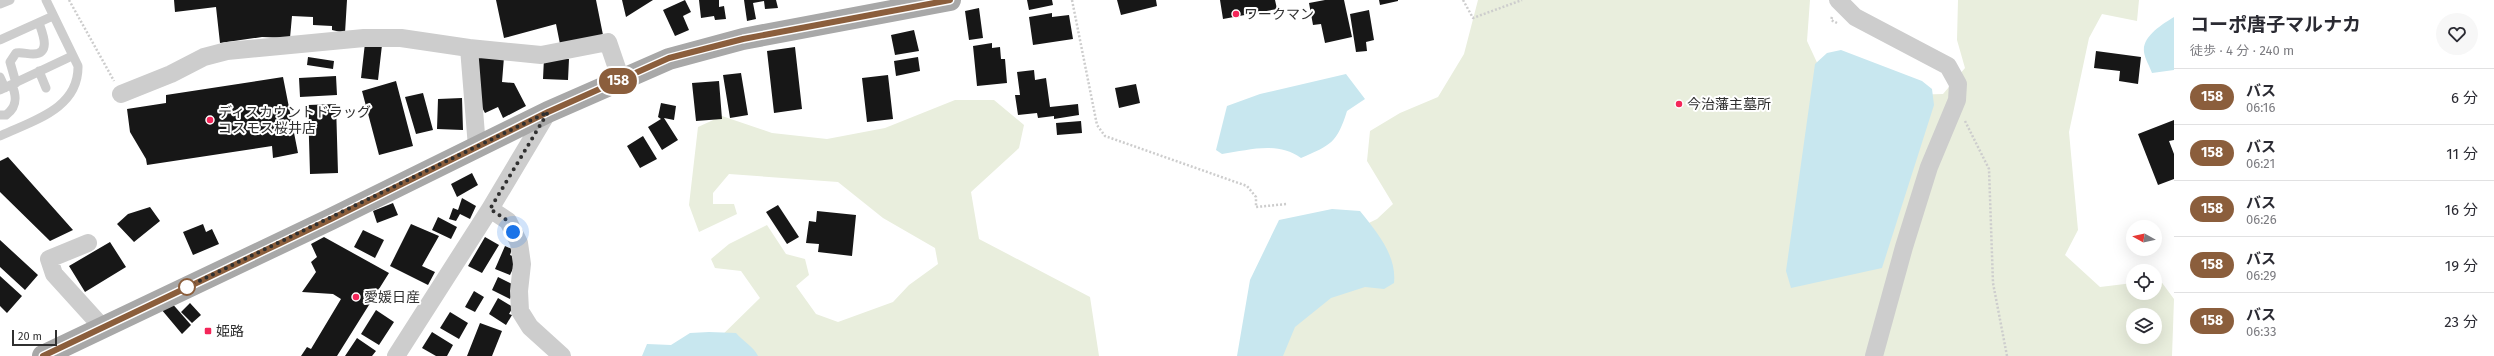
<!DOCTYPE html>
<html lang="ja">
<head>
<meta charset="utf-8">
<style>
  :root { --surface:#fff; --page:#f7f7f7; --text:#2b2b33; --muted:#7c7c81; --line:#e1e1e2 }
  body { margin:0; font-family:"Fira Sans","Noto Sans JP",sans-serif; background:var(--page); color:var(--text); height:100vh; display:flex; flex-direction:column; font-size:15px; white-space:nowrap }
  * { box-sizing:border-box; margin:0 }
  p { font-size:13px; color:var(--muted) }
  .icon { flex:none; width:22px; height:22px; fill:none; stroke:currentColor; stroke-width:2; stroke-linecap:round; stroke-linejoin:round }
  .map { position:relative; flex:1; overflow:hidden }
  .details { display:flex; flex-direction:column; background:var(--surface); width:320px }
  .details>* { flex:none }
  .badge { padding:0 8px; border-radius:13px; font-size:14px; line-height:26px }
  .needle { width:26px; rotate:278deg }
  .buttons { position:absolute; left:2126px; top:220px; display:grid; gap:8px }
  .buttons a { display:grid; place-items:center; width:36px; height:36px; border-radius:50%; background:var(--surface); box-shadow:0 4px 16px #0002; font-size:20px }
  .scale { position:absolute; left:12px; bottom:10px; width:45px; box-sizing:border-box; padding-left:4px; border:2px solid #303030; border-top:0; font-size:11px; line-height:14px; white-space:nowrap; color:#303030; -webkit-text-stroke:3px #fff; paint-order:stroke }
  .you { position:absolute; width:20px; height:20px; margin:-10px; border:3px solid #fff; border-radius:50%; background:#1a73e8; box-shadow:0 0 0 6px #1a73e833 }
  .map>.badge { position:absolute; translate:-50% -50%; box-shadow:0 0 0 2px #fff }
  .round { display:grid; place-items:center; flex:none; width:42px; height:42px; border-radius:21px; background:var(--page) }
  .summary { display:flex; align-items:center; justify-content:space-between; height:68px; padding:0 16px }
  h1 { font-size:19px; font-weight:700; line-height:30px }
  ul { padding:0; list-style:none }
  li { display:flex; align-items:center; gap:12px; height:56px; padding:0 16px; border-top:1px solid var(--line) }
  li div { flex:1 }
  li b { display:block; font-size:15px }
  li em { font-style:normal }
  li .badge { min-width:44px; font-weight:700; text-align:center }
  main { display:flex; flex:1; min-height:0 }
  .map>svg:first-child { display:block }
  .green { fill:#e9eedd; fill-rule:evenodd }
  .water { fill:#c8e7ef }
  .building { fill:#171717 }
  .lines { fill:none; stroke-linecap:round; stroke-linejoin:round }
  .path { stroke:#cdcdcd; stroke-width:2.5; stroke-dasharray:2 2; stroke-linecap:butt }
  .service { stroke:#cdcdcd; stroke-width:9 }
  .minor { stroke:#cdcdcd; stroke-width:18 }
  .primary { stroke:#a8a8a8; stroke-width:22 }
  .line-casing { stroke:#fff; stroke-width:9 }
  .line { stroke:#8b5e3c; stroke-width:6 }
  .walk { stroke:#303030; stroke-width:4; stroke-dasharray:0 7.2 }
  .poi-dot { fill:#f42659; stroke:#fff; stroke-width:1.5 }
  .stop-dot { fill:#fff; stroke:#8b5e3c; stroke-width:2 }
  .labels { text-anchor:middle; dominant-baseline:central; stroke-width:4; stroke-linejoin:round; paint-order:stroke }
  .poi-label { font-size:14px; fill:#303030; stroke:#fff; text-anchor:start }
</style>
</head>
<body>
<main>
<div class="map">
<svg width="2174" height="356" viewBox="0 0 2174 356">
  <rect width="100%" height="100%" fill="#fff"/>
  <!-- green -->
  <path class="green" d="M 1478,0 L 1810,0 L 1807,41 L 1833,97 L 1943,94 L 1965,68 L 1957,40 L 1958,0 L 2139,0 L 2137,21 L 2102,14 L 2089,38 L 2069,132 L 2078,230 L 2065,255 L 2100,287 L 2133,283 L 2133,293 L 2155,293 L 2155,281 L 2160,280 L 2174,299 L 2172,356 L 1258,356 L 1311,251 L 1377,219 L 1393,204 L 1367,161 L 1370,131 L 1400,113 L 1438,97 L 1464,54 ZM 2133,315 L 2155,315 L 2155,337 L 2133,337 Z
    M 955,100 L 994,100 L 1024,125 L 1019,148 L 971,192 L 979,239 L 1090,297 L 1099,356 L 669,356 L 712,345 L 760,298 L 741,271 L 715,268 L 711,259 L 729,244 L 767,225 L 786,254 L 805,259 L 809,275 L 796,286 L 816,314 L 838,322 L 893,302 L 909,285 L 938,264 L 935,248 L 883,218 L 838,182 L 729,174 L 713,193 L 713,204 L 734,204 L 737,214 L 699,232 L 689,205 L 698,127 L 722,116 L 772,133 L 827,139 L 885,128 Z"/>
  <!-- water -->
  <path class="water" d="M 2174,17 L 2174,70 L 2152,73 C 2150,67 2145,59 2144,52 C 2142,36 2163,24 2174,17 Z
    M 1841,50 L 1922,81 L 1932,89 L 1934,105 L 1882,268 L 1791,288 L 1786,271 L 1815,64 L 1827,53 Z
    M 1346,74 L 1365,99 L 1347,111 C 1337,143 1331,145 1301,158 C 1277,141 1250,150 1222,154 L 1216,150 L 1227,106 L 1260,94 Z
    M 1332,209 L 1360,211 C 1376,231 1397,255 1394,283 L 1384,289 L 1365,287 L 1331,298 L 1295,327 L 1283,356 L 1237,356 L 1250,280 L 1279,220 Z
    M 709,332 L 736,333 C 743,341 754,347 758,356 L 642,356 L 647,344 L 671,345 L 690,333 Z"/>
  <!-- building -->
  <path class="building" d="M 174,0 L 347,0 L 345,33 L 332,30 L 332,26 L 313,25 L 313,17 L 292,16 L 290,38 L 262,37 L 220,43 L 216,7 L 175,12 Z
    M 496,0 L 596,0 L 603,35 L 560,44 L 556,24 L 504,38 Z
    M 622,0 L 653,0 L 626,17 Z
    M 685,0 L 691,12 L 683,16 L 689,30 L 675,36 L 663,10 Z
    M 699,0 L 719,0 L 719,7 L 724,6 L 726,19 L 715,20 L 714,16 L 701,18 Z
    M 744,0 L 776,0 L 778,8 L 765,9 L 764,1 L 753,3 L 756,19 L 747,21 Z
    M 1027,0 L 1052,0 L 1053,5 L 1029,10 Z
    M 1117,0 L 1156,0 L 1157,6 L 1121,15 Z
    M 1220,0 L 1275,0 L 1277,9 L 1223,19 Z
    M 1325,0 L 1344,0 L 1352,37 L 1325,43 L 1321,24 L 1313,25 L 1309,3 Z
    M 1379,0 L 1398,0 L 1398,1 L 1380,5 Z
    M 979,8 L 983,38 L 969,40 L 965,11 Z
    M 1369,10 L 1374,40 L 1366,42 L 1367,51 L 1356,52 L 1350,14 Z
    M 1052,13 L 1052,17 L 1069,15 L 1073,39 L 1033,45 L 1029,17 Z
    M 914,30 L 919,51 L 895,55 L 891,35 Z
    M 365,43 L 382,45 L 378,80 L 361,78 Z
    M 992,43 L 992,48 L 1000,47 L 1001,59 L 1005,59 L 1007,83 L 977,86 L 973,46 Z
    M 795,47 L 802,109 L 774,113 L 767,51 Z
    M 2096,51 L 2141,57 L 2138,84 L 2119,81 L 2120,71 L 2094,68 Z
    M 477,55 L 504,57 L 502,82 L 514,83 L 526,106 L 503,118 L 498,107 L 485,113 L 477,98 Z
    M 308,57 L 334,61 L 333,69 L 307,65 Z
    M 918,57 L 920,71 L 896,76 L 894,61 Z
    M 544,58 L 569,59 L 568,80 L 543,79 Z
    M 1034,70 L 1035,80 L 1046,78 L 1050,107 L 1078,104 L 1079,115 L 1054,119 L 1054,116 L 1038,118 L 1037,113 L 1018,115 L 1015,95 L 1020,95 L 1017,72 Z
    M 741,73 L 748,115 L 730,118 L 723,75 Z
    M 888,75 L 893,119 L 867,122 L 862,78 Z
    M 336,76 L 337,95 L 300,97 L 299,78 Z
    M 283,77 L 298,153 L 273,158 L 272,146 L 147,165 L 146,159 L 130,132 L 127,109 L 166,103 L 166,95 Z
    M 396,81 L 413,146 L 379,155 L 362,91 Z
    M 719,81 L 722,119 L 696,121 L 692,83 Z
    M 1136,84 L 1140,103 L 1119,108 L 1115,88 Z
    M 423,93 L 433,130 L 416,134 L 405,97 Z
    M 462,98 L 463,130 L 437,129 L 438,99 Z
    M 661,103 L 676,106 L 674,120 L 664,118 L 678,140 L 662,150 L 648,127 L 661,119 L 658,117 Z
    M 336,104 L 338,173 L 310,174 L 308,105 Z
    M 2174,120 L 2174,140 L 2169,141 L 2174,154 L 2174,179 L 2158,185 L 2138,134 Z
    M 1081,121 L 1082,133 L 1057,135 L 1056,123 Z
    M 643,136 L 657,159 L 640,168 L 627,146 Z
    M 8,157 L 73,230 L 50,241 L 0,192 L 0,161 Z
    M 472,173 L 478,185 L 457,197 L 451,184 Z
    M 462,198 L 476,206 L 470,219 L 460,214 L 456,221 L 449,219 L 453,208 L 458,210 Z
    M 393,203 L 398,215 L 377,223 L 373,211 Z
    M 778,205 L 799,237 L 787,244 L 766,212 Z
    M 150,207 L 160,221 L 134,242 L 117,224 L 128,214 Z
    M 817,211 L 856,215 L 852,256 L 818,252 L 819,244 L 806,243 L 809,221 L 816,222 Z
    M 438,217 L 457,227 L 451,239 L 432,230 Z
    M 203,224 L 206,232 L 212,229 L 219,244 L 193,255 L 183,232 Z
    M 411,224 L 439,236 L 422,266 L 435,272 L 428,285 L 390,266 Z
    M 363,230 L 384,240 L 375,258 L 354,247 Z
    M 324,237 L 389,273 L 337,356 L 301,356 L 307,347 L 311,349 L 341,299 L 333,294 L 302,292 L 316,272 L 311,262 L 317,257 L 311,244 Z
    M 485,237 L 499,245 L 482,273 L 468,266 Z
    M 0,240 L 38,275 L 25,290 L 0,267 Z
    M 110,242 L 126,267 L 85,292 L 69,266 Z
    M 505,246 L 512,249 L 510,255 L 518,258 L 510,275 L 495,269 Z
    M 0,276 L 22,296 L 7,313 L 0,306 Z
    M 498,277 L 516,286 L 510,299 L 492,290 Z
    M 474,291 L 484,297 L 475,312 L 465,307 Z
    M 498,298 L 513,307 L 509,314 L 512,315 L 506,325 L 489,314 Z
    M 170,301 L 191,325 L 182,334 L 161,309 Z
    M 190,303 L 201,315 L 192,323 L 181,312 Z
    M 376,310 L 394,322 L 379,345 L 361,334 Z
    M 450,312 L 468,323 L 459,339 L 440,328 Z
    M 480,323 L 502,331 L 492,356 L 467,356 Z
    M 432,332 L 453,345 L 447,356 L 436,356 L 422,348 Z
    M 357,338 L 376,351 L 372,356 L 345,356 Z"/>
  <g class="lines">
    <!-- path -->
    <path class="path" d="M 69,0 L 114,81
      M 1072,0 L 1097,125 L 1105,136 L 1247,186 L 1256,197 L 1256,207 L 1287,204
      M 1463,0 L 1473,18 L 1522,0
      M 1832,17 L 1831,20 L 1837,23
      M 1965,121 L 1989,169 L 1993,283 L 2007,356"/>
    <!-- service -->
    <path class="service" d="M 0,4 L 10,0
      M 0,40 L 53,16
      M 39,71 L 46,88
      M 0,77 L 5,88
      M 16,83 L 10,62 L 16,53 C 22,52 27,54 33,54 C 52,54 42,32 39,23
      M 0,90 L 72,56
      M 0,115 L 6,115 C 17,107 17,97 12,85
      M 0,136 C 32,121 79,109 78,66 L 46,0"/>
    <!-- minor -->
    <path class="minor" d="M 1838,0 L 1855,17 L 1948,66 L 1958,84 L 1957,100 L 1929,167 L 1904,247 L 1874,356
      M 121,94 L 171,74 L 204,57 L 227,51 L 364,38 L 401,38 L 469,48
      M 477,147 L 469,48 L 541,55 L 608,42 L 621,80
      M 490,209 L 508,221 L 519,243 L 522,264 L 519,291 L 520,311 L 530,327 L 562,356
      M 88,243 L 49,259 L 54,274 L 103,328
      M 396,356 L 490,209 L 548,112"/>
    <!-- primary -->
    <path class="primary" d="M 43,356 L 331,219 L 548,112 L 669,59 L 743,39 L 950,0"/>
  </g>
  <g class="lines">
    <defs>
      <path id="line" d="M 43,356 L 331,219 L 548,112 L 669,58 L 743,39 L 950,0"/>
    </defs>
    <!-- line casing -->
    <use href="#line" class="line-casing"/>
    <!-- line -->
    <use href="#line" class="line"/>
    <!-- walk -->
    <path class="walk" d="M 187,287 L 548,112 L 490,209 L 508,221 L 513,232"/>
  </g>
  <!-- markers -->
  <g class="poi-dot">
    <circle cx="1236" cy="14" r="4"/>
    <circle cx="1679" cy="104" r="4"/>
    <circle cx="210" cy="120" r="4"/>
    <circle cx="356" cy="297" r="4"/>
    <rect x="204" y="327" width="8" height="8" rx="2"/>
  </g>
  <circle class="stop-dot" cx="187" cy="287" r="8"/>
  <g class="labels">
    <!-- poi labels -->
    <g class="poi-label">
      <text x="1244" y="14">ワークマン</text>
      <text x="1687" y="104">今治藩主墓所</text>
      <text x="218" y="112">ディスカウントドラッグ<tspan x="218" dy="16">コスモス桜井店</tspan></text>
      <text x="364" y="297">愛媛日産</text>
      <text x="216" y="331">姫路</text>
    </g>
  </g>
</svg>
<div class="buttons">
<a><svg class="needle" viewBox="-14 -14 28 28"><path d="M0-13l5 13h-10z" fill="#e53935"/><path d="M0 13l5-13h-10z" fill="#7c7c81"/></svg></a>
<a><svg class="icon" aria-label="locate" viewBox="0 0 24 24"><circle cx="12" cy="12" r="6"/><path d="M12 2v4M12 18v4M2 12h4M18 12h4"/></svg></a>
<a><svg class="icon" aria-label="layers" viewBox="0 0 24 24"><path d="M12 4l9 5-9 5-9-5zM3 14l9 5 9-5"/></svg></a>
</div>
<div class="scale">20 m</div>
<div class="you" style="left:513px;top:232px"></div>
<b class="badge" style="left:618px;top:81px;background:#8b5e3c;color:#fff">158</b>
</div>
<section class="details">
<div class="summary"><div><h1>コーポ唐子マルナカ</h1><p>徒歩 · 4 分 · 240 m</p></div><a class="round"><svg class="icon" aria-label="heart" viewBox="0 0 24 24"><path d="M12 20l-8-8c-3-5 5-10 8-4 3-6 11-1 8 4z"/></svg></a></div>
<ul>
<li><span class="badge" style="background:#8b5e3c;color:#fff">158</span><div><b>バス</b><p>06:16</p></div><em>6 分</em></li>
<li><span class="badge" style="background:#8b5e3c;color:#fff">158</span><div><b>バス</b><p>06:21</p></div><em>11 分</em></li>
<li><span class="badge" style="background:#8b5e3c;color:#fff">158</span><div><b>バス</b><p>06:26</p></div><em>16 分</em></li>
<li><span class="badge" style="background:#8b5e3c;color:#fff">158</span><div><b>バス</b><p>06:29</p></div><em>19 分</em></li>
<li><span class="badge" style="background:#8b5e3c;color:#fff">158</span><div><b>バス</b><p>06:33</p></div><em>23 分</em></li>
</ul>
</section>
</main>
</body>
</html>
